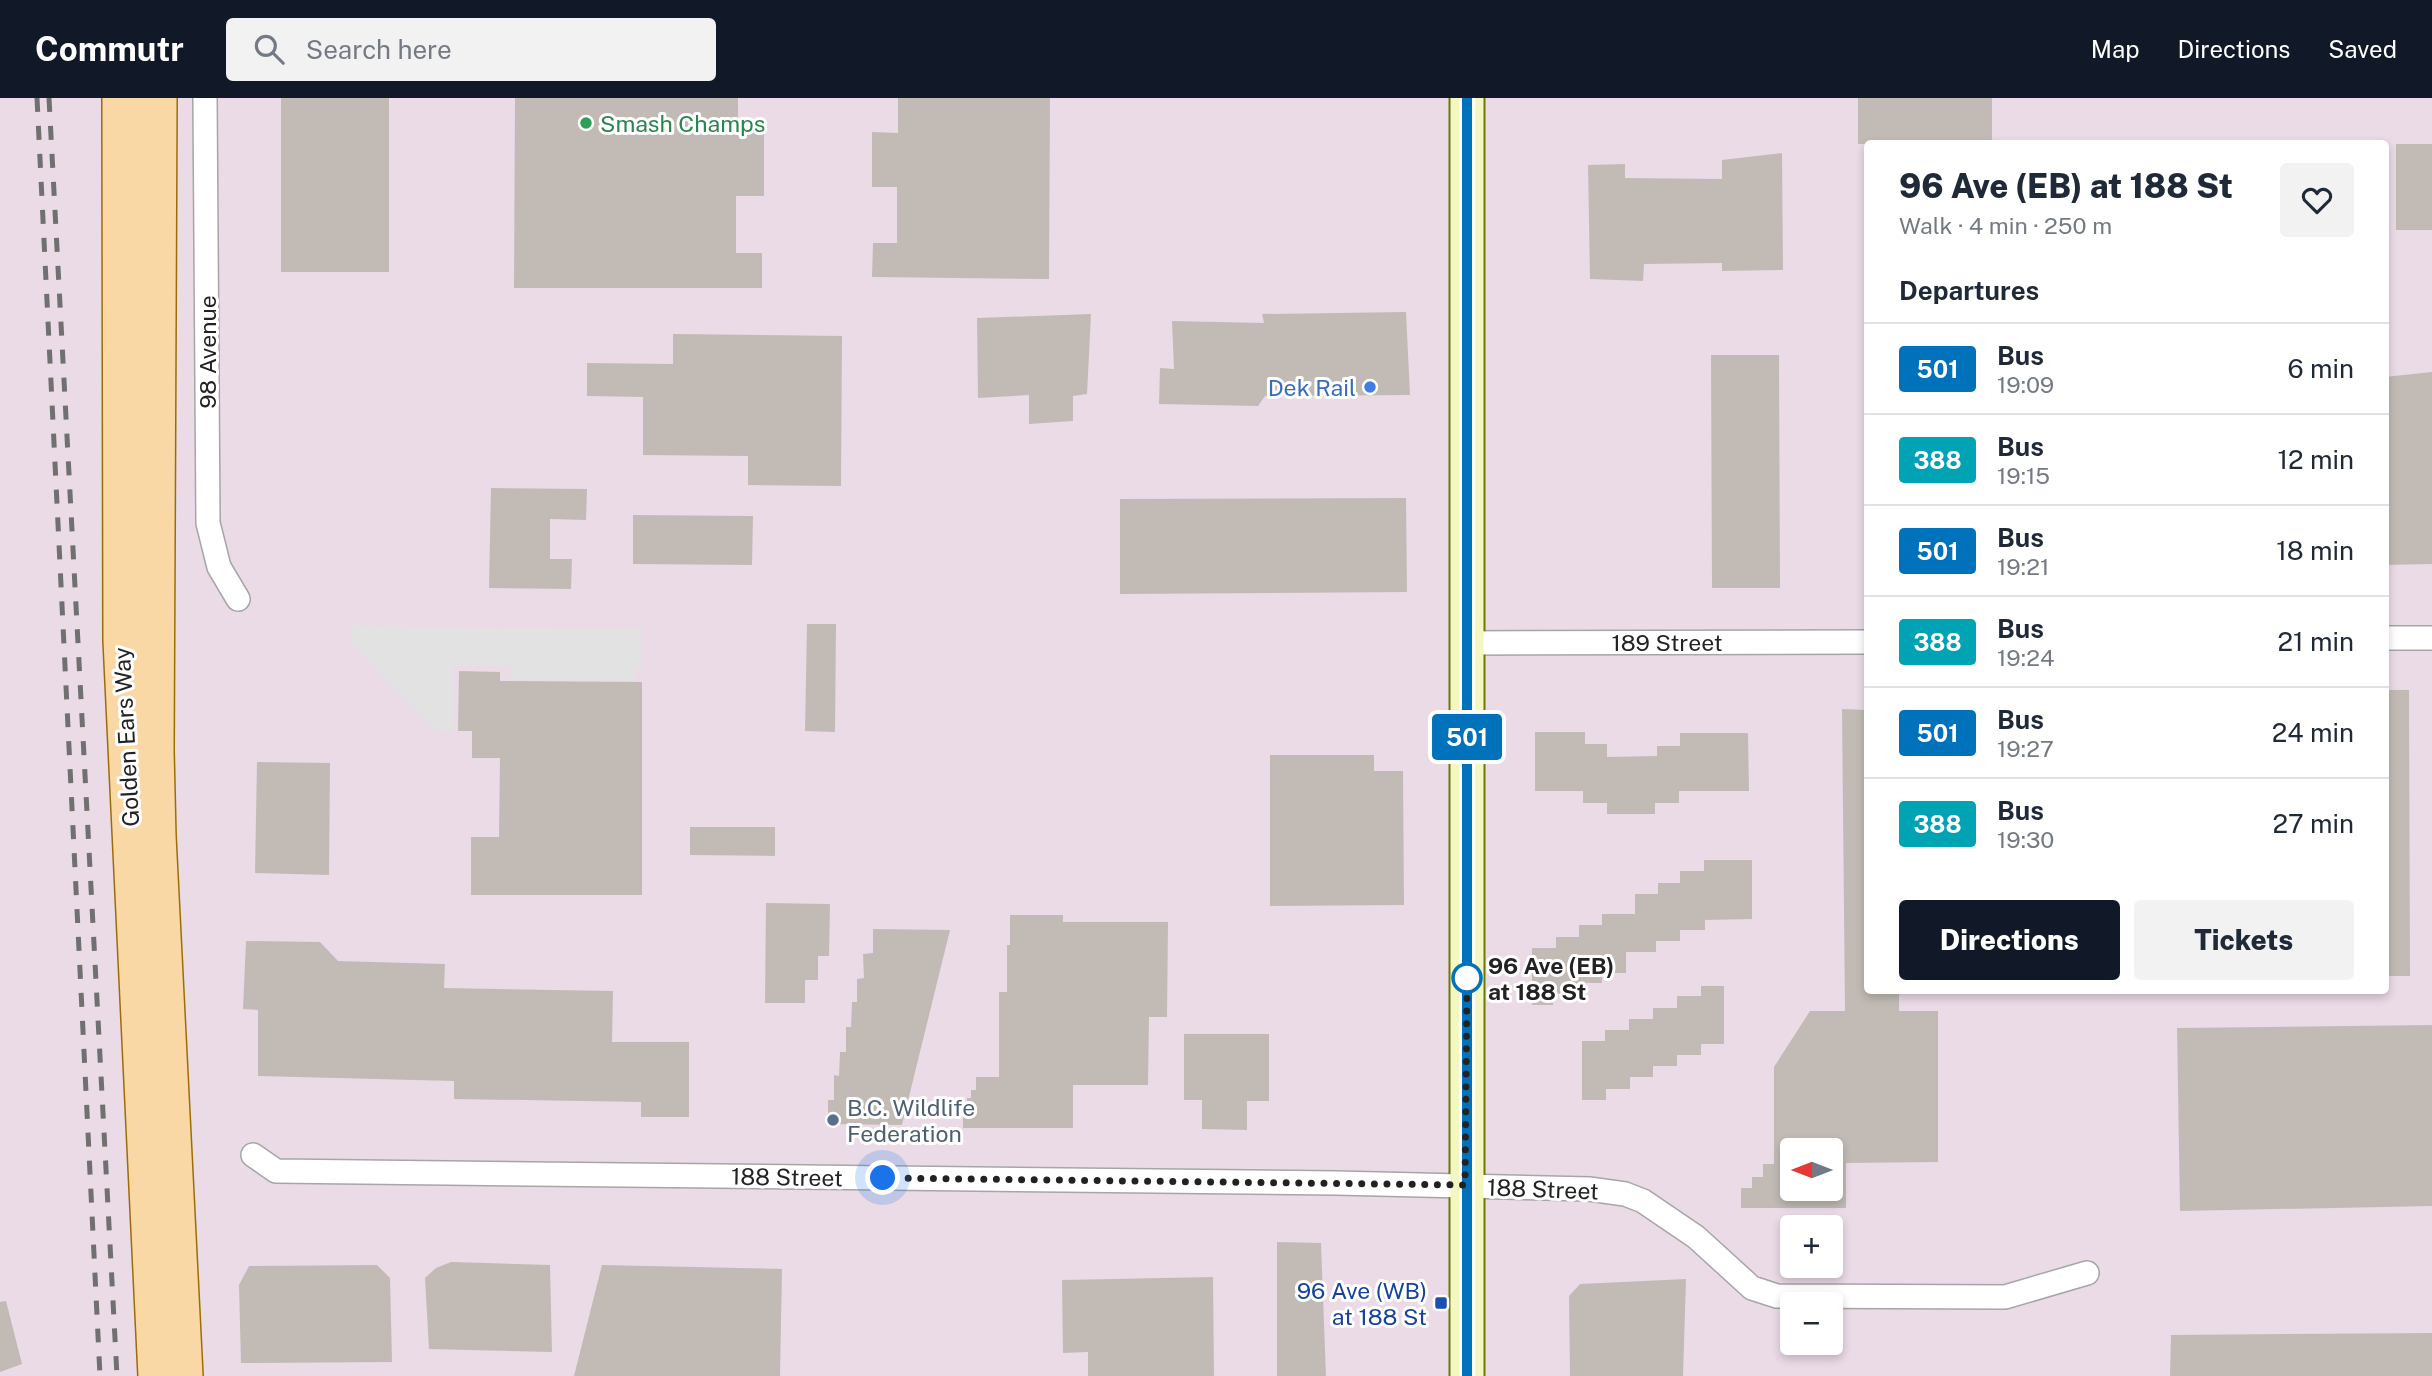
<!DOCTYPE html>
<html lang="en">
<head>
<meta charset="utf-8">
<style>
  :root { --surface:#fff; --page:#f2f2f3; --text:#1f2937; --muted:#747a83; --line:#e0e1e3; --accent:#111827 }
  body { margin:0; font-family:"Public Sans",sans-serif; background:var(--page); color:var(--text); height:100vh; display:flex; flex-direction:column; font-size:26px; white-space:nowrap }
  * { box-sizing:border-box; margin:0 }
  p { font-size:23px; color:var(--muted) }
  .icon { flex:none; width:38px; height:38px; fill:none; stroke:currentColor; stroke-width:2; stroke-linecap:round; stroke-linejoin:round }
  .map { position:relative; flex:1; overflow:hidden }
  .panel { position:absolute; left:1864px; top:42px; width:525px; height:854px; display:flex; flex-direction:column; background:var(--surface); border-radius:7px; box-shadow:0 4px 10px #0003 }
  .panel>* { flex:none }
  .badge { padding:0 14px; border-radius:5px; font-size:24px; line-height:46px }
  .needle { width:46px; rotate:270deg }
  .tools { position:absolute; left:1780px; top:1040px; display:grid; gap:14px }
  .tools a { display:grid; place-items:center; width:63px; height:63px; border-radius:7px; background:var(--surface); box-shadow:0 4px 10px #0003; font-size:35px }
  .you { position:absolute; width:35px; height:35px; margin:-18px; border:5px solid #fff; border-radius:50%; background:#1a73e8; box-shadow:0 0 0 10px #1a73e833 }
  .map>.badge { position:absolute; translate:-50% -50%; box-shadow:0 0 0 4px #fff }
  h2 { padding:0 35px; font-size:26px; line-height:63px }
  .round { display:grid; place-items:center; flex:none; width:74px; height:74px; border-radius:7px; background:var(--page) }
  .headline { display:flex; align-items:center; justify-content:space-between; height:119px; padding:0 35px }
  h1 { font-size:33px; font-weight:800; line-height:52px }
  .action { display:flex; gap:14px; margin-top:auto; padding:14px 35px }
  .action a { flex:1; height:80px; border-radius:7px; background:var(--accent); color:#fff; font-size:28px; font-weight:800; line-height:80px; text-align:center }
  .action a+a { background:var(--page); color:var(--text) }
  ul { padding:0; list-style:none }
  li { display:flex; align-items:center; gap:21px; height:91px; padding:0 35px; border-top:2px solid var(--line) }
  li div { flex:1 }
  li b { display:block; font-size:26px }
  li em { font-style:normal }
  li .badge { min-width:77px; font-weight:700; text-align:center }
  header { display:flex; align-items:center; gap:42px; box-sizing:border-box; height:98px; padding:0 35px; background:var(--accent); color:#fff }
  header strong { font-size:33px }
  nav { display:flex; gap:38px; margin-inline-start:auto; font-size:24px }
  .search { width:490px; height:63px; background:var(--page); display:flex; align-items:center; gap:18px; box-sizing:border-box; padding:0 24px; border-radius:7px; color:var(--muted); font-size:26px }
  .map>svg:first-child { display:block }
  .industrial { fill:#eadbe7; fill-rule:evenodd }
  .parking { fill:#e2e2e2 }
  .building { fill:#c2bbb5; fill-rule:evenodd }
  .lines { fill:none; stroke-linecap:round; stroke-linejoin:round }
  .minor-casing { stroke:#a6a6a6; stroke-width:26 }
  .secondary-casing { stroke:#6a7908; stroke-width:37 }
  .primary-casing { stroke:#9b6e05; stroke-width:40 }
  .minor { stroke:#fff; stroke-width:23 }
  .secondary { stroke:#f4f8c0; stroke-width:33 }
  .primary { stroke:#f9d8a6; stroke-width:37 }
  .rail { stroke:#707070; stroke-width:5; stroke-dasharray:14 14; stroke-linecap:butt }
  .line-casing { stroke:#fff; stroke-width:16 }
  .line { stroke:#0072bc; stroke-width:10 }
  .walk { stroke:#222; stroke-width:7; stroke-dasharray:0 12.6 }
  .leisure-dot { fill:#2e9e5b; stroke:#fff; stroke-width:2.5 }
  .shop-dot { fill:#3f7fe0; stroke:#fff; stroke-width:2.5 }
  .stop-dot { fill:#fff; stroke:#0072bc; stroke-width:3.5 }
  .service-dot { fill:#5c6f8a; stroke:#fff; stroke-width:2.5 }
  .transit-dot { fill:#1a4fb4; stroke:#fff; stroke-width:2.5 }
  .labels { text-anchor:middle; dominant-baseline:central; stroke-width:6; stroke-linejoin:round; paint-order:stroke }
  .leisure-label { font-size:23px; fill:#27864d; stroke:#fff; text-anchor:start }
  .street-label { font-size:23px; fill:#222; stroke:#fff }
  .shop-label { font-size:23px; fill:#366cbe; stroke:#fff; text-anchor:end }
  .stop-label { font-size:23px; font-weight:bold; fill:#222; stroke:#fff; text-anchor:start }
  .service-label { font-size:23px; fill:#4e5e75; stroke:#fff; text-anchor:start }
  .transit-label { font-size:23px; fill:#164399; stroke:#fff; text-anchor:end }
</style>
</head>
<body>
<header>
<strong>Commutr</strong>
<div class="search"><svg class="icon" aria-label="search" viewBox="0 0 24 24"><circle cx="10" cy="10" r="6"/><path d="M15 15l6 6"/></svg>Search here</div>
<nav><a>Map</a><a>Directions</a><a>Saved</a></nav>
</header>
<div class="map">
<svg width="2432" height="1278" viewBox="0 0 2432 1278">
  <rect width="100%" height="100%" fill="#f2efe9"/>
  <!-- industrial -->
  <path class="industrial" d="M 0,0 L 2432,0 L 2432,1278 L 0,1278 ZM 1867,46 L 2385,46 L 2385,892 L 1867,892 ZM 1792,1052 L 1830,1052 L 1830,1090 L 1792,1090 ZM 1792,1129 L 1830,1129 L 1830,1167 L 1792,1167 ZM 1792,1206 L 1830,1206 L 1830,1244 L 1792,1244 Z"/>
  <!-- parking -->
  <path class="parking" d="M 351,528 L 641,530 L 641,569 L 635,569 L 634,583 L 511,582 L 510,568 L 453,568 L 453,634 L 437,634 L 351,546 Z"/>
  <!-- building -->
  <path class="building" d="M 281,0 L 389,0 L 389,174 L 281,174 Z
    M 515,0 L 738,0 L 738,34 L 764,35 L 764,98 L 736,98 L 736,155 L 762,155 L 762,190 L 514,190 Z
    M 898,0 L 1050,0 L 1049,181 L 872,179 L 873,145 L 897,145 L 897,89 L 872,89 L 872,34 L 898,35 Z
    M 1858,0 L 1992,0 L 1992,46 L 1858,46 Z
    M 2396,46 L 2432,46 L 2432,132 L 2396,132 Z
    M 1782,55 L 1783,172 L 1722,173 L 1722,165 L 1644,166 L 1643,183 L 1590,181 L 1588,67 L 1625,66 L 1625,80 L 1722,81 L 1722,62 Z
    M 1406,214 L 1410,297 L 1265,298 L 1258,308 L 1159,306 L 1160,270 L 1174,271 L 1172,223 L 1264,225 L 1262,216 Z
    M 1091,216 L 1087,296 L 1073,298 L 1073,323 L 1029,326 L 1029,297 L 978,300 L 977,220 Z
    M 673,236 L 842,238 L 841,388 L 748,387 L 748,358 L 643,357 L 643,299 L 587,298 L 587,265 L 673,266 Z
    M 1711,257 L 1779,257 L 1780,490 L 1712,490 Z
    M 2432,274 L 2432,466 L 2385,467 L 2385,279 Z
    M 491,390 L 587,391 L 586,422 L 550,421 L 550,461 L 572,461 L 571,491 L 489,490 Z
    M 1406,400 L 1407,494 L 1120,496 L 1120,401 Z
    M 633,417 L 753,418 L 752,467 L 633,466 Z
    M 807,526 L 836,526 L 835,634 L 805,633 Z
    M 459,573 L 500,574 L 500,583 L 642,584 L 642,797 L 471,797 L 471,739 L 499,739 L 500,660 L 472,660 L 472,633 L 458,633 Z
    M 2385,592 L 2409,592 L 2410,878 L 2385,878 Z
    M 1842,611 L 1867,612 L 1867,892 L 1899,892 L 1899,913 L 1938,913 L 1938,1064 L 1846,1065 L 1846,1110 L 1741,1110 L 1741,1090 L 1752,1090 L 1752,1079 L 1763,1079 L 1763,1066 L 1774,1066 L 1774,969 L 1810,913 L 1845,913 ZM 1792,1052 L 1830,1052 L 1830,1090 L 1792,1090 Z
    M 1535,634 L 1585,634 L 1585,646 L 1607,646 L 1607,659 L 1657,658 L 1657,648 L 1680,648 L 1680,635 L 1748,635 L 1749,693 L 1679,693 L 1679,705 L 1655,705 L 1655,716 L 1607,716 L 1607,705 L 1583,705 L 1583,693 L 1535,693 Z
    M 1270,657 L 1374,657 L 1374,673 L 1403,673 L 1404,807 L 1270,808 Z
    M 257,664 L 330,665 L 329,777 L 255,775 Z
    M 690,729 L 775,729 L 775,758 L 690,757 Z
    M 1704,762 L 1752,762 L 1752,821 L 1705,822 L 1705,832 L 1680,832 L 1680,843 L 1656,843 L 1656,854 L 1626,854 L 1626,875 L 1602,875 L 1602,885 L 1577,885 L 1577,896 L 1553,896 L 1553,907 L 1532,907 L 1532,850 L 1556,850 L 1556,839 L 1579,839 L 1579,827 L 1602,827 L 1602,816 L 1635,816 L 1635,796 L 1658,796 L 1658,785 L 1680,785 L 1680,773 L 1704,773 Z
    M 766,805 L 830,806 L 829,858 L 818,858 L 818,882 L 805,882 L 805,905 L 765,905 Z
    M 1010,817 L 1063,817 L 1063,824 L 1168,824 L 1167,919 L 1149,919 L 1148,987 L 1073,987 L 1073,1030 L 963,1030 L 963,1014 L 967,1014 L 967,1000 L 971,1000 L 971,992 L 976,992 L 976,979 L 999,979 L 999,894 L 1007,894 L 1007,847 L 1010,847 Z
    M 873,831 L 950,832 L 902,1027 L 828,1026 L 828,1002 L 834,1002 L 834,977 L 839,978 L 840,954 L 846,954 L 846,929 L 851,929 L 852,904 L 857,904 L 857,881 L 864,880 L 863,856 L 873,855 Z
    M 246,843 L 320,844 L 338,863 L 445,866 L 444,890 L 613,893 L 612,944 L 689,944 L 689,1019 L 641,1019 L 641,1004 L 454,1001 L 454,983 L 258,978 L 258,912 L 243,911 Z
    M 1701,888 L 1724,888 L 1724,946 L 1701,946 L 1701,957 L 1677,957 L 1677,968 L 1653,968 L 1653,979 L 1630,979 L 1630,991 L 1606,991 L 1606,1002 L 1582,1002 L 1582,943 L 1605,943 L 1605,932 L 1629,932 L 1629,921 L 1653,921 L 1653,910 L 1677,910 L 1677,898 L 1701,898 Z
    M 2432,927 L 2432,1108 L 2180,1113 L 2177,930 Z
    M 1184,936 L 1269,936 L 1269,1003 L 1247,1003 L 1247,1032 L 1202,1031 L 1202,1002 L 1184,1002 Z
    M 1277,1144 L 1321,1145 L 1326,1278 L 1277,1278 Z
    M 451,1164 L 550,1167 L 552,1254 L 429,1251 L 425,1180 L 436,1170 Z
    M 377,1167 L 390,1180 L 392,1264 L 241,1265 L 239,1187 L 249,1168 Z
    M 602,1167 L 782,1171 L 780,1278 L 574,1278 Z
    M 1213,1179 L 1214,1278 L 1088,1278 L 1088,1254 L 1063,1255 L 1062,1182 Z
    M 1686,1181 L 1683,1278 L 1570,1278 L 1569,1198 L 1580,1186 Z
    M 6,1203 L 22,1266 L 0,1274 L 0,1204 Z
    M 2432,1235 L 2432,1278 L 2170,1278 L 2171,1237 Z"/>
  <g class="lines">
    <defs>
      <path id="minor" d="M 205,0 L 208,425 L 219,469 L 238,501
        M 2385,540 L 2432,540
        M 1466,545 L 1867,544
        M 253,1057 L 276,1073 L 1336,1085 L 1589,1091 L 1625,1096 L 1643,1103 L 1696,1139 L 1752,1190 L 1777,1198 L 2005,1199 L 2087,1175"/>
      <path id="secondary" d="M 1467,0 L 1467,1278"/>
      <path id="primary" d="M 121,0 L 122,542 L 157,1278
        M 158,0 L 155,653 L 157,738 L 184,1278"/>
    </defs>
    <!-- minor casing -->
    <use href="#minor" class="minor-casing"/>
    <!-- secondary casing -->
    <use href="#secondary" class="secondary-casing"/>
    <!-- primary casing -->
    <use href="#primary" class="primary-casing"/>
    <!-- minor -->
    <use href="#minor" class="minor"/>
    <!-- secondary -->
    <use href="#secondary" class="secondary"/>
    <!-- primary -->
    <use href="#primary" class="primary"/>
    <!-- rail -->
    <path class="rail" d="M 37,0 L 100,1278
      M 49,0 L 117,1278"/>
  </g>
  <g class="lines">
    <defs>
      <path id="line" d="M 1467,0 L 1467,1278"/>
    </defs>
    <!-- line casing -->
    <use href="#line" class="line-casing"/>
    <!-- line -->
    <use href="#line" class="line"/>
    <!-- walk -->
    <path class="walk" d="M 883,1080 L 1465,1087 L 1467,880"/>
  </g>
  <!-- markers -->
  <circle class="leisure-dot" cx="586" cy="25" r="7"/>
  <circle class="shop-dot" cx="1370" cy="289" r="7"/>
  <circle class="stop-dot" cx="1467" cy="880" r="14"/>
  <circle class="service-dot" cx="833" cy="1022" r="7"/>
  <rect class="transit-dot" x="1434" y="1198" width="14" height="14" rx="3.5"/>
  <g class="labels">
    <!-- leisure labels -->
    <g class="leisure-label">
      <text x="600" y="25">Smash Champs</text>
    </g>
    <!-- street labels -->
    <g class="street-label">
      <text transform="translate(207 254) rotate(-90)">98 Avenue</text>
      <text x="1667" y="544">189 Street</text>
      <text transform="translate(126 639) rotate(-93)">Golden Ears Way</text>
      <text transform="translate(787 1079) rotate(1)">188 Street</text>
      <text transform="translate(1543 1091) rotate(2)">188 Street</text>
    </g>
    <!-- shop labels -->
    <g class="shop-label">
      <text x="1356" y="289">Dek Rail</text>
    </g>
    <!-- stop labels -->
    <g class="stop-label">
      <text x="1488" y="867">96 Ave (EB)<tspan x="1488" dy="26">at 188 St</tspan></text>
    </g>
    <!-- service labels -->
    <g class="service-label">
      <text x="847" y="1009">B.C. Wildlife<tspan x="847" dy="26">Federation</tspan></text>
    </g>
    <!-- transit labels -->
    <g class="transit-label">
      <text x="1427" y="1192">96 Ave (WB)<tspan x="1427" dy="26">at 188 St</tspan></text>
    </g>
  </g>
</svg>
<div class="tools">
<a><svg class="needle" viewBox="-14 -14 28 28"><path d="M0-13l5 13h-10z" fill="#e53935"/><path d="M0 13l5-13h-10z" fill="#747a83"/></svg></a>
<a>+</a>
<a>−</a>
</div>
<div class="you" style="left:883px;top:1080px"></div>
<b class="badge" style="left:1467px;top:639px;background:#0072bc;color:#fff">501</b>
<section class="panel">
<div class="headline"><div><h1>96 Ave (EB) at 188 St</h1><p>Walk · 4 min · 250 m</p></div><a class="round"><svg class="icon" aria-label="heart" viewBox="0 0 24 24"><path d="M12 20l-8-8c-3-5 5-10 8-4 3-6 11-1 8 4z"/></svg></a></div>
<h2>Departures</h2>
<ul>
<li><span class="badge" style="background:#0072bc;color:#fff">501</span><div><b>Bus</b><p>19:09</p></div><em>6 min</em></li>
<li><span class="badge" style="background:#00a3b4;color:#fff">388</span><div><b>Bus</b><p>19:15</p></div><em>12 min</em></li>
<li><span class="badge" style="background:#0072bc;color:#fff">501</span><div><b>Bus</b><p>19:21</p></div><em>18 min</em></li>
<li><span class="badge" style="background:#00a3b4;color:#fff">388</span><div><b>Bus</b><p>19:24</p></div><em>21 min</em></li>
<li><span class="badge" style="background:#0072bc;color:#fff">501</span><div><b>Bus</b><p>19:27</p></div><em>24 min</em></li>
<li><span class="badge" style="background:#00a3b4;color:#fff">388</span><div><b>Bus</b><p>19:30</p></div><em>27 min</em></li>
</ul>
<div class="action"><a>Directions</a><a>Tickets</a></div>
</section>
</div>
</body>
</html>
